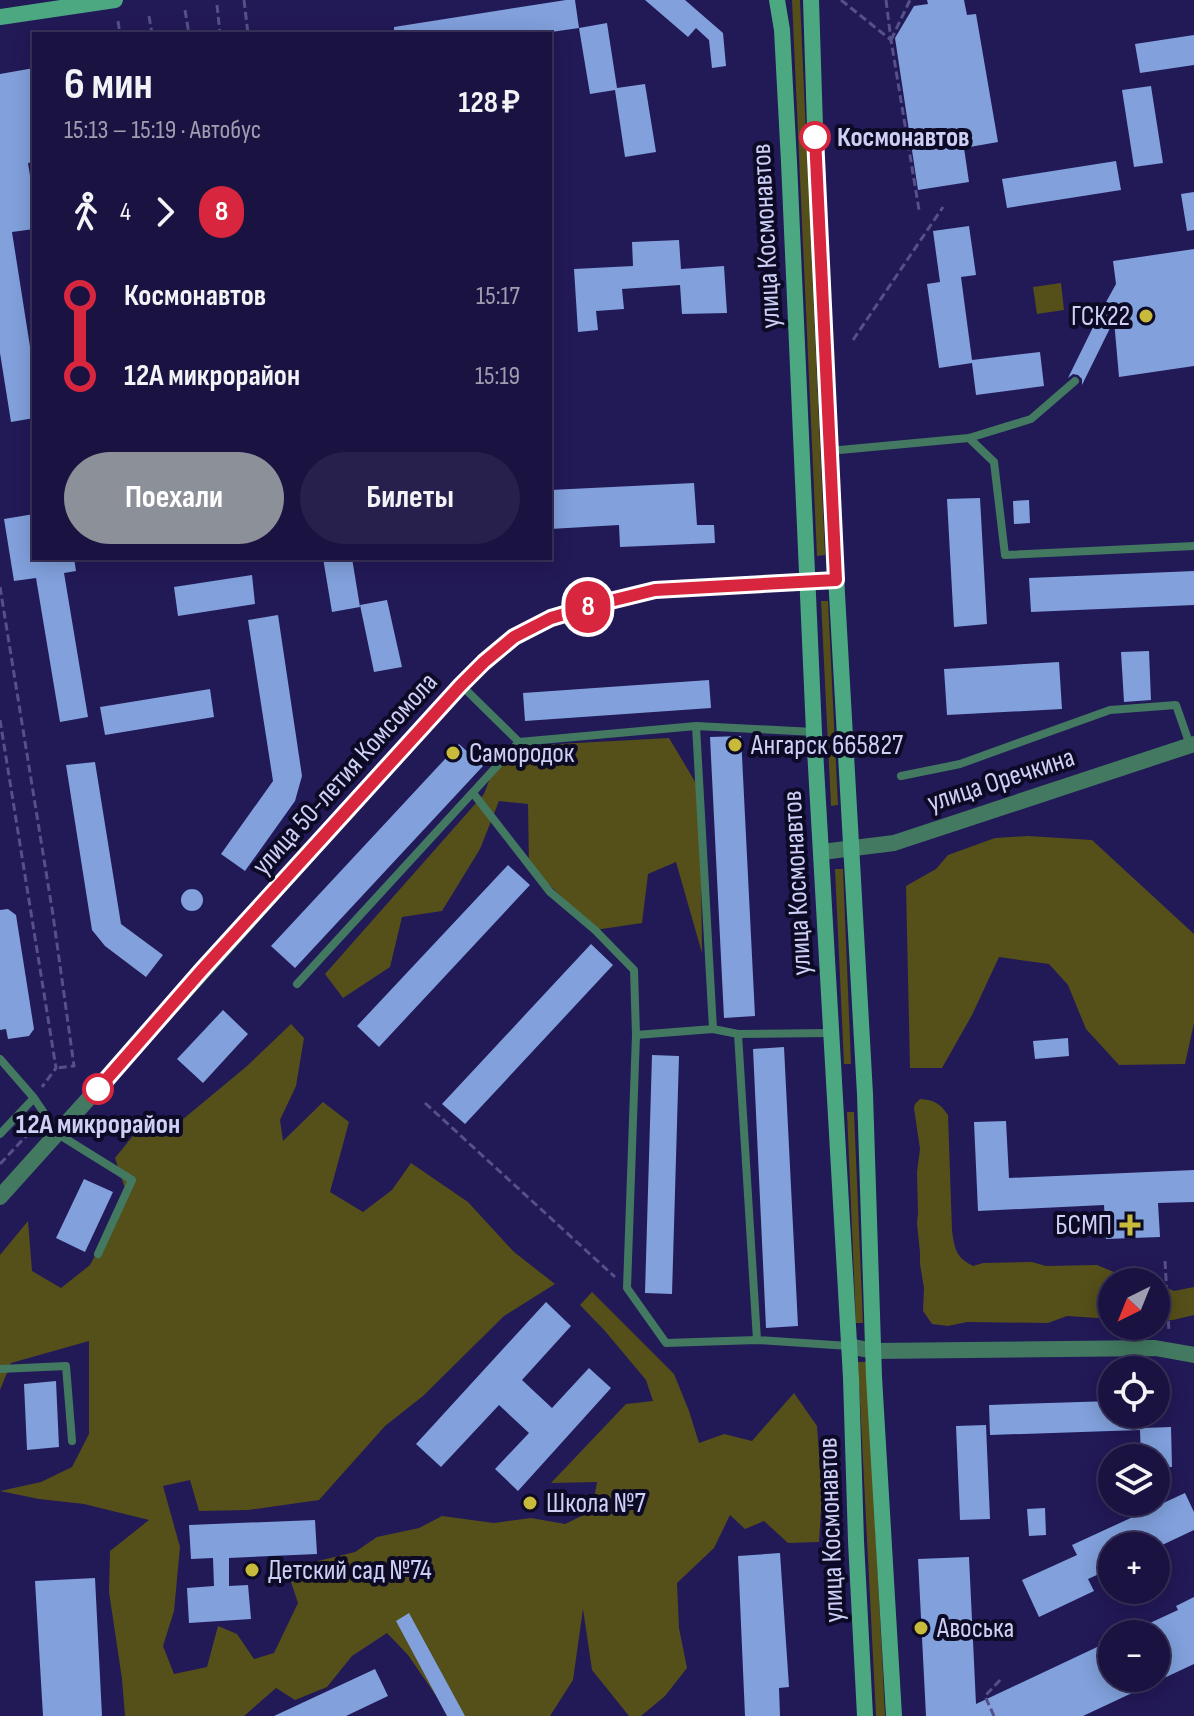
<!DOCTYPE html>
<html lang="ru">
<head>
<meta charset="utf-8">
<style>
  :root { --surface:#1a1341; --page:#27204c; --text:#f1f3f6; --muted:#9f9eb1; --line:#38325a; --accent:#8c9099 }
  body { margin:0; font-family:"Sofia Sans Condensed",sans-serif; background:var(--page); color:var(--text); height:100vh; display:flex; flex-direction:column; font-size:30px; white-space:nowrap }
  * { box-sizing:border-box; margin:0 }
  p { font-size:26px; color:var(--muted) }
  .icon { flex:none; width:44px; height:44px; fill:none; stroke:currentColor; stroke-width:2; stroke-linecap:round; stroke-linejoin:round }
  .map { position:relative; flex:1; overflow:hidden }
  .panel { position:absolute; left:32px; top:32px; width:520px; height:528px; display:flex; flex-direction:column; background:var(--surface); border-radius:0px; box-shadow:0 4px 20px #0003,0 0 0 2px var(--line) }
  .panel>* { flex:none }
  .badge { padding:0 16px; border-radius:26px; font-size:28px; line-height:52px }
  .needle { width:52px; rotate:223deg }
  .buttons { position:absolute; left:1098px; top:1268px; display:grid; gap:16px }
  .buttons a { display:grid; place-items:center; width:72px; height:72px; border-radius:50%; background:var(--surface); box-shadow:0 4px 20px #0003,0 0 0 2px var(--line); font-size:40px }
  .map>.badge { position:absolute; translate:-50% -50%; box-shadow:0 0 0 4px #fff }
  .legs { display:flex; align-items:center; gap:12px; height:88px; padding:0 32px; font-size:26px }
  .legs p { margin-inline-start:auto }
  .summary { display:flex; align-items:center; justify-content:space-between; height:136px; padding:0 32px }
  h1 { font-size:44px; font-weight:700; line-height:60px }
  .action { display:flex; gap:16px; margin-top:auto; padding:16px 32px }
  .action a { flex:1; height:92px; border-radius:48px; background:var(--accent); color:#fff; font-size:32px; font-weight:700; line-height:92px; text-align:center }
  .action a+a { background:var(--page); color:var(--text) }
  ul { padding:0 32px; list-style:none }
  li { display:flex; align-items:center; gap:28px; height:80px; font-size:30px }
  li i { display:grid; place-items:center; width:12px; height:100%; margin:0 10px; background:currentColor }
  li i::after { content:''; width:20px; height:20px; margin:-10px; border:6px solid; border-radius:50%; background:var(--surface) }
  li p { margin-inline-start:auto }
  li:first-child i { background:linear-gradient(#0000 50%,currentColor 0) }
  li:last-child i { background:linear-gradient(currentColor 50%,#0000 0) }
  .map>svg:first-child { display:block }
  .green { fill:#554f1a }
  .building { fill:#81a0dc }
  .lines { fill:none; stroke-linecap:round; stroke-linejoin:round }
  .path { stroke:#555087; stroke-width:3; stroke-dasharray:8 4; stroke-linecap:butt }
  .lane { stroke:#437960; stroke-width:8 }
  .street { stroke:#437960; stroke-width:16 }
  .secondary { stroke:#4ca881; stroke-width:16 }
  .line-1-casing { stroke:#fff; stroke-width:18 }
  .line-1 { stroke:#d7263d; stroke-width:12 }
  .stop-1-dot { fill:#fff; stroke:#d7263d; stroke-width:4 }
  .poi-dot { fill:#c8bb3b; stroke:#0d0a25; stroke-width:3 }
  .labels { text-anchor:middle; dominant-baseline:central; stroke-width:8; stroke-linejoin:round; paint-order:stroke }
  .stop-label { font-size:28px; font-weight:bold; fill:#cdcff5; stroke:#0d0a25; text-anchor:start }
  .street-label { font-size:28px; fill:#cdcff5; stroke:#0d0a25 }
  .poi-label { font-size:28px; fill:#cdcff5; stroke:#0d0a25; text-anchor:start }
</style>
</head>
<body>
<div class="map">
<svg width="1194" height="1716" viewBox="0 0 1194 1716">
  <rect width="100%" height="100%" fill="#221957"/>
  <!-- green -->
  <path class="green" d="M 792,0 L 800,0 L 825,555 L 817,556 Z
    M 1061,283 L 1064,310 L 1037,314 L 1033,287 Z
    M 821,601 L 828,601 L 838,805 L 831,806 Z
    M 669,738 L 700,790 L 702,953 L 676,862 L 648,874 L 642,923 L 595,930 L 529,865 L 528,804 L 499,801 L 480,849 L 442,911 L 402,917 L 390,967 L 343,998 L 325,974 L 484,794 L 502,747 Z
    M 1028,836 L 1092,840 L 1194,934 L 1194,1023 L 1185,1064 L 1119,1065 L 1086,1029 L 1068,985 L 1049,964 L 999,957 L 972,1015 L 942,1068 L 910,1068 L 906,886 L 936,869 L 948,855 L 995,838 Z
    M 835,869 L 843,869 L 851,1064 L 844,1064 Z
    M 291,1024 L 304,1038 L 296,1086 L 280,1120 L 283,1141 L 323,1102 L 349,1122 L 330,1192 L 363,1212 L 392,1190 L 411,1163 L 468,1202 L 514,1252 L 555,1284 L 504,1316 L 423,1396 L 385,1426 L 319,1500 L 248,1510 L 199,1511 L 190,1480 L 163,1486 L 180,1547 L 174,1611 L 163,1646 L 174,1674 L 207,1667 L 218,1626 L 237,1634 L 254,1659 L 274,1653 L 298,1603 L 288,1573 L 318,1561 L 355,1552 L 377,1537 L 419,1528 L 442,1516 L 494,1523 L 531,1518 L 565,1524 L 592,1511 L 597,1482 L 551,1483 L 626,1404 L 653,1401 L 646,1380 L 605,1331 L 580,1305 L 592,1292 L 674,1374 L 689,1411 L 699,1443 L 724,1434 L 752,1441 L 794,1393 L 817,1426 L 822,1496 L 819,1542 L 788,1543 L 764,1521 L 745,1529 L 730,1515 L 714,1548 L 677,1583 L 679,1628 L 687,1668 L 665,1696 L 641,1716 L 629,1716 L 592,1670 L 583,1609 L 573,1680 L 550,1716 L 450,1716 L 408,1655 L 387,1633 L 352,1656 L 327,1687 L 295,1700 L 276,1688 L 244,1716 L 125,1716 L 122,1679 L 109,1592 L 110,1551 L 149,1520 L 84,1504 L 39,1499 L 0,1491 L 41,1482 L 72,1467 L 89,1434 L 89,1341 L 11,1363 L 0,1390 L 0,1255 L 28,1221 L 32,1271 L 61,1288 L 90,1265 L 127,1195 L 115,1158 L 144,1122 L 182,1120 L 247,1066 Z
    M 920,1099 C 934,1100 940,1103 948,1115 L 952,1231 C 955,1250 956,1257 973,1266 L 983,1263 L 1032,1262 L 1046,1266 L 1097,1265 L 1126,1277 L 1146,1277 L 1155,1282 L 1112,1282 L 1112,1319 L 1067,1316 L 1048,1323 L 967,1322 L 948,1326 L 932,1324 L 923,1311 L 924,1288 L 920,1264 L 920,1253 L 917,1223 L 918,1213 L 917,1172 L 920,1149 L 914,1108 L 915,1104 Z
    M 847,1112 L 854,1112 L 863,1323 L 856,1323 Z
    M 1156,1283 L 1174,1291 L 1194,1287 L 1194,1315 L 1173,1320 L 1156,1321 Z
    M 858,1362 L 867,1362 L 885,1716 L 876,1716 Z"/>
  <!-- building -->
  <path class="building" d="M 566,0 L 575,0 L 579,28 L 537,34 L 394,34 L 394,27 Z
    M 645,0 L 685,0 L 723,33 L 726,66 L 712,68 L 709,40 L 696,28 L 688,37 Z
    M 927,0 L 964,0 L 967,15 L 976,14 L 998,142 L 964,148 L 969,182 L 918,190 L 895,38 L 914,6 L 928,4 Z
    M 607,23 L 617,88 L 645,84 L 656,152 L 625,157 L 615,90 L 590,94 L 579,28 Z
    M 1194,35 L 1194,65 L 1140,73 L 1135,44 Z
    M 34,68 L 34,162 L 28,163 L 34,201 L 34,229 L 12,232 L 34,372 L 34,418 L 11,422 L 0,353 L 0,74 Z
    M 1151,86 L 1163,163 L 1134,167 L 1122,90 Z
    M 1116,161 L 1121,190 L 1007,208 L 1002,179 Z
    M 1194,192 L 1194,230 L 1187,231 L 1181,194 Z
    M 969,226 L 976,275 L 961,277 L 972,360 L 1040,352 L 1044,386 L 976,395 L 972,363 L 939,368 L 927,284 L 940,282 L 933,231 Z
    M 679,240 L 681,269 L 724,266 L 727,313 L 682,314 L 680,285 L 622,289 L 624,309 L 596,311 L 598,330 L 578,332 L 574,269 L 633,266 L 632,242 Z
    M 1194,249 L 1194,366 L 1119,377 L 1114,320 L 1082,385 L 1082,379 L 1078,375 L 1073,374 L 1068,378 L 1100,313 L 1116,284 L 1113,261 Z
    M 694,483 L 697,525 L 714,525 L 715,543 L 620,547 L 619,525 L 550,529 L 550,490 Z
    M 980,498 L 987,624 L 954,627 L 947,499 Z
    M 1029,500 L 1030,523 L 1014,524 L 1013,501 Z
    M 34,514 L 34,558 L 74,558 L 76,571 L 64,573 L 88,717 L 60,722 L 36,578 L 14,581 L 4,519 Z
    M 323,558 L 352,558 L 360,607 L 332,612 Z
    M 1194,571 L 1194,605 L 1031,612 L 1029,578 Z
    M 252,575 L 255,604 L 178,616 L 174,587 Z
    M 387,600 L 402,667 L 374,672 L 360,605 Z
    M 278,615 L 302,776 L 295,801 L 245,871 L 221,854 L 273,781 L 248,620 Z
    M 1149,651 L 1151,700 L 1124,702 L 1121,652 Z
    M 1059,662 L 1062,709 L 947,715 L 944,669 Z
    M 709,680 L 711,708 L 525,721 L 523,693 Z
    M 210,689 L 214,717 L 105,735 L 100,707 Z
    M 741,736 L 755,1016 L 724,1018 L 710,737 Z
    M 459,744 L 483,766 L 295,968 L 271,946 Z
    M 95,762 L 121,924 L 163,955 L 146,977 L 105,946 L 92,930 L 66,765 Z
    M 508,865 L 530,885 L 379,1047 L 357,1026 Z
    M181 900a11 11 0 1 1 22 0a11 11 0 1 1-22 0Z
    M 8,909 L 16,915 L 34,1029 L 29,1036 L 8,1039 L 6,1029 L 0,1030 L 0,910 Z
    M 591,944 L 613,965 L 465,1124 L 442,1104 Z
    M 223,1010 L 248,1034 L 203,1083 L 177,1059 Z
    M 1068,1038 L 1069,1056 L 1035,1059 L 1033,1041 Z
    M 784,1047 L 798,1326 L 766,1328 L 753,1049 Z
    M 652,1055 L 679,1056 L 672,1294 L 645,1293 Z
    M 1006,1121 L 1009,1178 L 1194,1170 L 1194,1202 L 1158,1203 L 1160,1237 L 1106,1239 L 1104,1205 L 978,1211 L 974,1122 Z
    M 84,1179 L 113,1192 L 85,1252 L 56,1238 Z
    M 546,1302 L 571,1326 L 522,1380 L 552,1408 L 589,1368 L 611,1388 L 518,1491 L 495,1469 L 529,1433 L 499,1405 L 441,1467 L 416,1444 Z
    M 56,1381 L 59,1447 L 27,1450 L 24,1384 Z
    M 1112,1401 L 1112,1414 L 1143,1414 L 1143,1428 L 1171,1427 L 1172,1467 L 1156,1467 L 1156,1458 L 1141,1458 L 1140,1430 L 990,1435 L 989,1405 Z
    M 986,1425 L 990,1519 L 960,1520 L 956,1426 Z
    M 1185,1493 L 1194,1512 L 1194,1530 L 1160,1546 L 1112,1546 L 1112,1568 L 1088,1579 L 1094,1591 L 1039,1617 L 1022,1580 L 1077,1555 L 1072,1545 Z
    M 1045,1508 L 1046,1535 L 1029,1536 L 1027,1509 Z
    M 315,1520 L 317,1554 L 229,1558 L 229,1586 L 248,1585 L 251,1619 L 189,1623 L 187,1588 L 214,1586 L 213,1558 L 191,1559 L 189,1525 Z
    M 780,1553 L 789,1687 L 779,1688 L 780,1716 L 745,1716 L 738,1556 Z
    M 969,1557 L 976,1704 L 1112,1640 L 1112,1678 L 1156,1678 L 1156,1634 L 1126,1634 L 1178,1610 L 1176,1606 L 1194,1597 L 1194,1664 L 1083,1716 L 926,1716 L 918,1559 Z
    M 95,1578 L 102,1716 L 43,1716 L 35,1581 Z
    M 409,1613 L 465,1716 L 447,1716 L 396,1621 Z
    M 375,1669 L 388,1696 L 346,1716 L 274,1716 Z"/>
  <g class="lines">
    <!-- path -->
    <path class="path" d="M 244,0 L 248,34
      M 841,0 L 891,40 L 919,210
      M 886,0 L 891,40
      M 217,5 L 220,34
      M 185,10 L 189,34
      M 149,16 L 152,34
      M 118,21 L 120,34
      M 891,40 L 910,0
      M 853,340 L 943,207
      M 0,587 L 53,915 L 74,1066 L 56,1068
      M 0,720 L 56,1068 L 42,1087
      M 425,1103 L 615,1277
      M 0,1164 L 29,1133 L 29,1119
      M 1165,1261 L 1169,1332
      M 994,1716 L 985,1696 L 1002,1678"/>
    <!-- lane -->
    <path class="lane" d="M 969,438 L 994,462 L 1005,555 L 1194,546
      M 829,451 L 969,438 L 1031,419 L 1075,381
      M 461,685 L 519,742
      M 696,726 L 713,1029
      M 901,776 L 960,764 L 1110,710 L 1176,705 L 1190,745
      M 473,793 L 550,892 L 595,930 L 634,970 L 636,1035
      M 297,984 L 519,742 L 696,726 L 814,732
      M 830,1033 L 738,1034 L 713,1029 L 636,1035 L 627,1288 L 666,1343 L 757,1340 L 849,1346
      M 738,1034 L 757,1340
      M 0,1059 L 34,1098 L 58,1134 L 132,1180 L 98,1254
      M 0,1134 L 34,1098
      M 0,1369 L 66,1366 L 72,1441"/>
    <!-- street -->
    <path class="street" d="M 822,852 L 894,843 L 1194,744
      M 0,1197 L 461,685 L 484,662 L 514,637 L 551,618 L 602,603 L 655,590 L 836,580
      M 849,1346 L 873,1351 L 1155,1348 L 1194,1355"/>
    <!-- secondary -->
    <path class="secondary" d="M 777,0 L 782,30 L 789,162 L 814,732 L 851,1378 L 856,1541 L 865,1716
      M 811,0 L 818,222 L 829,451 L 865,1094 L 874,1377 L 894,1716
      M 0,17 L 115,0"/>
  </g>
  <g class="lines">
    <defs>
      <path id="line-1" d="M 98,1089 L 202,970 L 461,685 L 484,662 L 514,637 L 551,618 L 602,603 L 655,590 L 836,580 L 815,137"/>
    </defs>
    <!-- line-1 casing -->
    <use href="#line-1" class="line-1-casing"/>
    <!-- line-1 -->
    <use href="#line-1" class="line-1"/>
  </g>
  <!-- markers -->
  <g class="stop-1-dot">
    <circle cx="815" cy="137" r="14"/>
    <circle cx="98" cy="1089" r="14"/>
  </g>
  <g class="poi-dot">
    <circle cx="1146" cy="316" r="8"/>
    <circle cx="735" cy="745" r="8"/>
    <circle cx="453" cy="753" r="8"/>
    <path d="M1126 1213h8v8h8v8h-8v8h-8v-8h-8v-8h8z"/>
    <circle cx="530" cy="1503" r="8"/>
    <circle cx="252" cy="1570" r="8"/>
    <circle cx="921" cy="1628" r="8"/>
  </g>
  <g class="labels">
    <!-- stop labels -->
    <g class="stop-label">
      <text x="837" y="137">Космонавтов</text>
      <text x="98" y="1124" text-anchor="middle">12А микрорайон</text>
    </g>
    <!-- street labels -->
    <g class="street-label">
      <text transform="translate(766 236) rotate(-93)">улица Космонавтов</text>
      <text transform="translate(345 774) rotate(-48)">улица 50-летия Комсомола</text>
      <text transform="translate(1001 780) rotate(-18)">улица Оречкина</text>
      <text transform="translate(797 883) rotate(-93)">улица Космонавтов</text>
      <text transform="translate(831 1530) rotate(-92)">улица Космонавтов</text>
    </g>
    <!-- poi labels -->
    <g class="poi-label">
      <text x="1130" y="316" text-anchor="end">ГСК22</text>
      <text x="751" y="745">Ангарск 665827</text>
      <text x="469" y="753">Самородок</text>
      <text x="1112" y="1225" text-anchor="end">БСМП</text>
      <text x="546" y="1503">Школа №7</text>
      <text x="268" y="1570">Детский сад №74</text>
      <text x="937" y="1628">Авоська</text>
    </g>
  </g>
</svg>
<div class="buttons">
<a><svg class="needle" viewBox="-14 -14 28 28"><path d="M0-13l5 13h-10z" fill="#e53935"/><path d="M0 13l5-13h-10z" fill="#9f9eb1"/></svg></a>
<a><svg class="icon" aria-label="locate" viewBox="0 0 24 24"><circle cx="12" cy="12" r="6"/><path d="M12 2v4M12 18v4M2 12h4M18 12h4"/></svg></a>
<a><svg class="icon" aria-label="layers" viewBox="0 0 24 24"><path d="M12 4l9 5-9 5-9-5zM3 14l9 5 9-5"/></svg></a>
<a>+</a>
<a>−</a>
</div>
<b class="badge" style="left:588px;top:607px;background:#d7263d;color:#fff">8</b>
<section class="panel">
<div class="summary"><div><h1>6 мин</h1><p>15:13 – 15:19 · Автобус</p></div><b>128 ₽</b></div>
<div class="legs"><svg class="icon" aria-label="walk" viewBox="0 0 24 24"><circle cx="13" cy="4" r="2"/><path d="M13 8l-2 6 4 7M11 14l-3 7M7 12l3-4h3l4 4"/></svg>4<svg class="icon" aria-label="forward" viewBox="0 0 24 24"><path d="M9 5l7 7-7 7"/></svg><b class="badge" style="background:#d7263d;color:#fff">8</b></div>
<ul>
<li><i style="color:#d7263d"></i><b>Космонавтов</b><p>15:17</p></li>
<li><i style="color:#d7263d"></i><b>12А микрорайон</b><p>15:19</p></li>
</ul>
<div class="action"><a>Поехали</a><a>Билеты</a></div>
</section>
</div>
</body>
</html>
